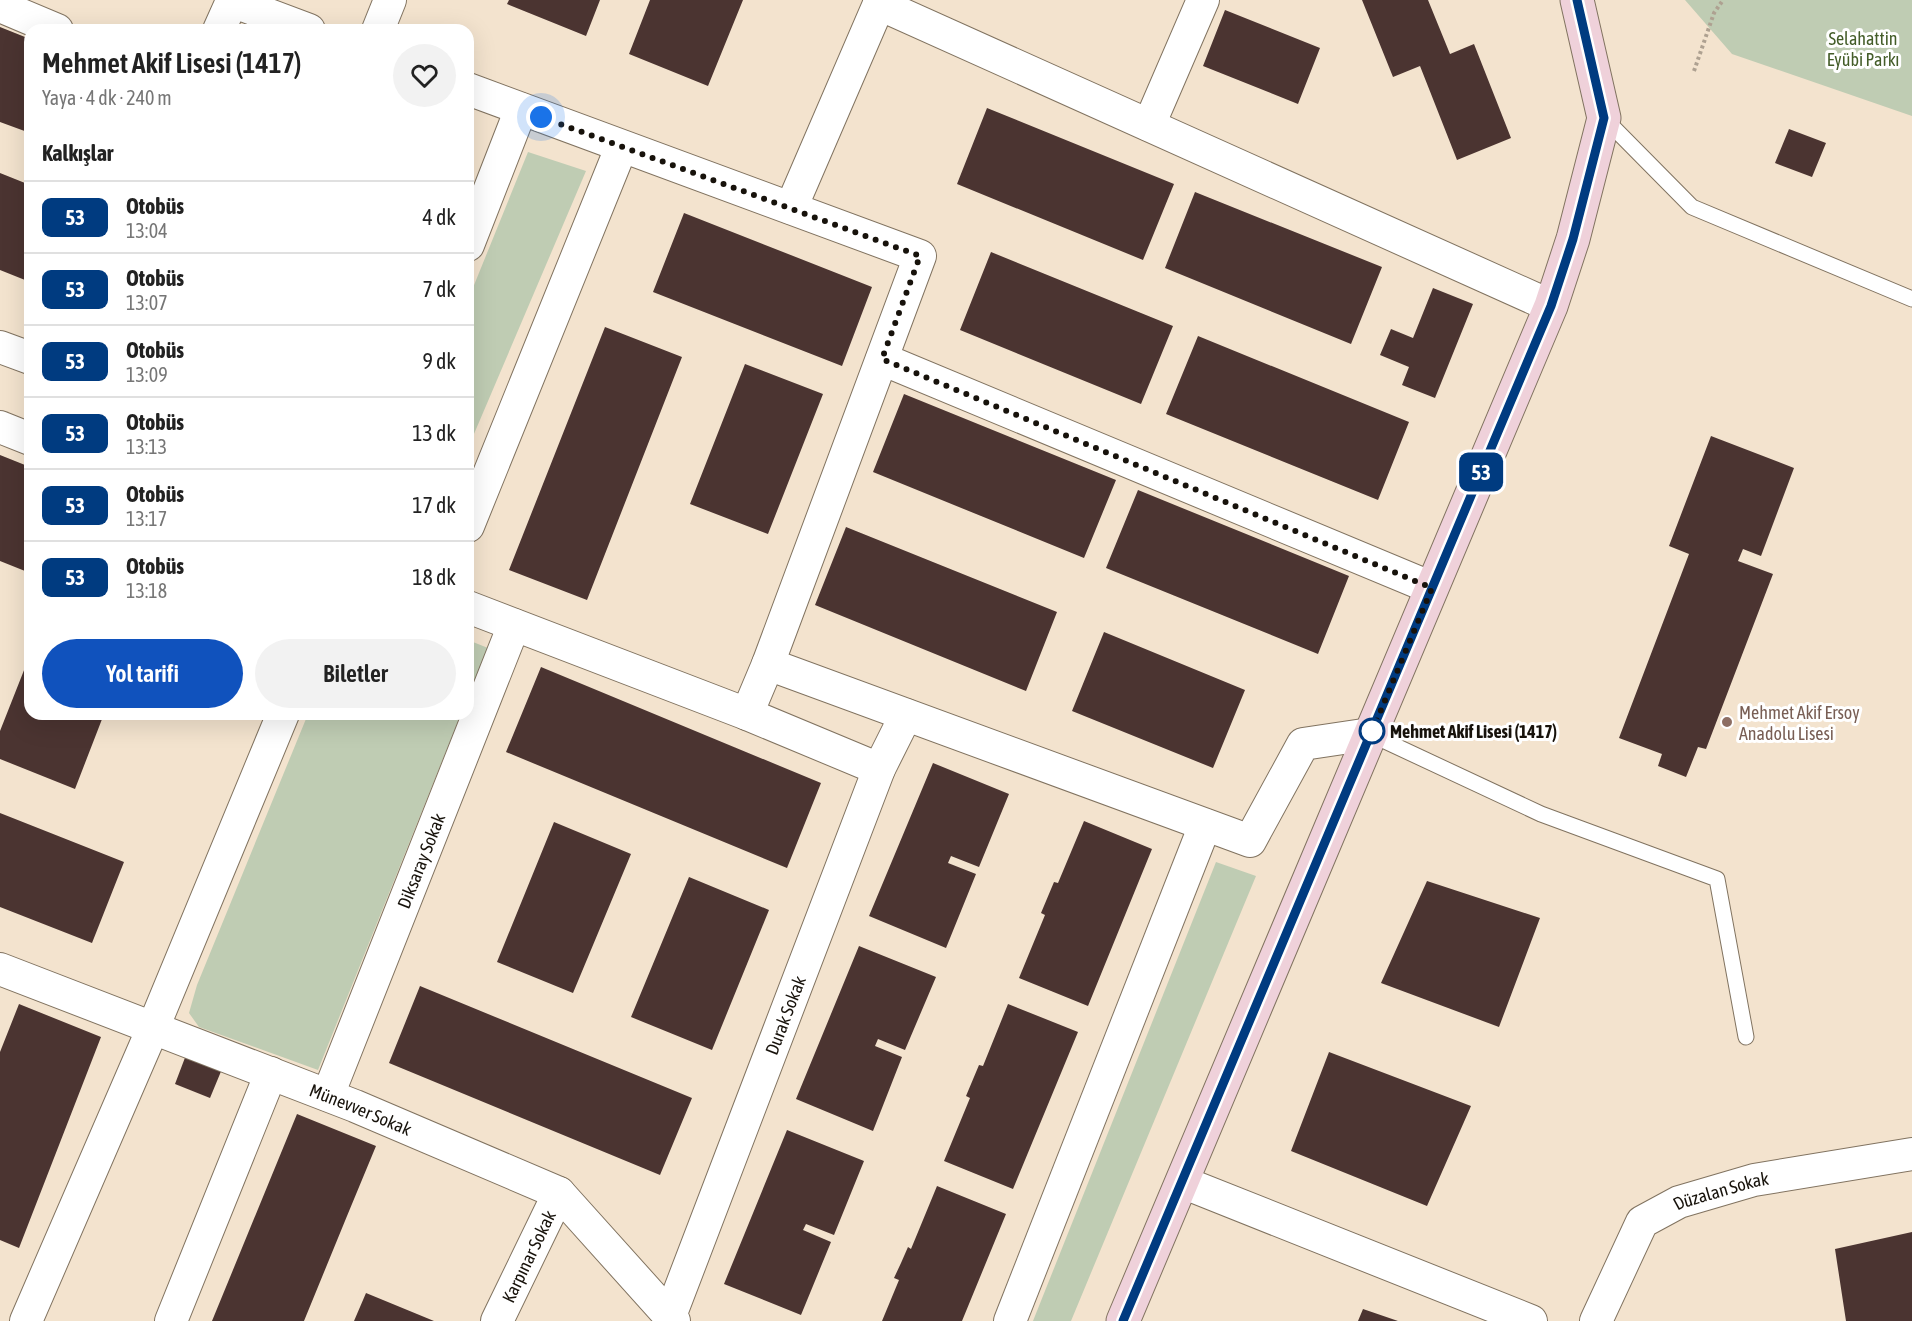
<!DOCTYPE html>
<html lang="tr">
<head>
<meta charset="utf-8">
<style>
  :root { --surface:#fff; --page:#f2f2f2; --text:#222; --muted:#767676; --line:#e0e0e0; --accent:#1052bd }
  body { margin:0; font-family:"Asap Condensed",sans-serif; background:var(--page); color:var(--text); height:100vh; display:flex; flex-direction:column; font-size:22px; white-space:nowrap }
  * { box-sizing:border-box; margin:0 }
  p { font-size:20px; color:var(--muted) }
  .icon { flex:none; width:33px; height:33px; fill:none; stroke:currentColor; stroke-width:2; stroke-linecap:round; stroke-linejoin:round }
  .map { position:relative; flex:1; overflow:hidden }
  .details { position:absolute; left:24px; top:24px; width:450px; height:696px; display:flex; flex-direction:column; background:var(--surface); border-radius:18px; box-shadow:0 6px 24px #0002 }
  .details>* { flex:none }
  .badge { padding:0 12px; border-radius:9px; font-size:21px; line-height:39px }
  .you { position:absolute; width:30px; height:30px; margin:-15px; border:4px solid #fff; border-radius:50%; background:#1a73e8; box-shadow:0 0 0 9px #1a73e833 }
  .map>.badge { position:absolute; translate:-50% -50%; box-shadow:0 0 0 3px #fff }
  h2 { padding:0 18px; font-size:22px; line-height:54px }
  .round { display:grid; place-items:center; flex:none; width:63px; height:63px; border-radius:32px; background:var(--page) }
  .summary { display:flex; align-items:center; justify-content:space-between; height:102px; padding:0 18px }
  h1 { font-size:28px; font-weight:600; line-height:45px }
  .primary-button { display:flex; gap:12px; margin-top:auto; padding:12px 18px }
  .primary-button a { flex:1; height:69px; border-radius:36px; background:var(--accent); color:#fff; font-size:24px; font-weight:600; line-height:69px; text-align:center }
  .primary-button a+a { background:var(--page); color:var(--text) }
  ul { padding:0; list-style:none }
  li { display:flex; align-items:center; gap:18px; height:72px; padding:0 18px; border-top:2px solid var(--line) }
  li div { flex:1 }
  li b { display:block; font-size:22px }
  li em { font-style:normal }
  li .badge { min-width:66px; font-weight:700; text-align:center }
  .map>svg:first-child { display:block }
  .green { fill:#bfccb3 }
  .building { fill:#4b3431 }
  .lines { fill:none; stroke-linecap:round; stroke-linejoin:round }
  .lane-casing { stroke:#817360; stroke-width:17 }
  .street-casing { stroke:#817360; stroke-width:34 }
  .secondary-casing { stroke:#817360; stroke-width:35 }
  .path { stroke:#aea191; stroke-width:4; stroke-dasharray:3 3; stroke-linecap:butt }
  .lane { stroke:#fff; stroke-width:15 }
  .street { stroke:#fff; stroke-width:32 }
  .secondary { stroke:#efd1da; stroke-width:33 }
  .line-casing { stroke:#fff; stroke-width:14 }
  .line { stroke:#003b80; stroke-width:9 }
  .walk { stroke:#17120b; stroke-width:6; stroke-dasharray:0 10.8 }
  .education-dot { fill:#8d6e63; stroke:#fff; stroke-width:2 }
  .stop-dot { fill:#fff; stroke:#003b80; stroke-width:3 }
  .labels { text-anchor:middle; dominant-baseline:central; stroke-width:6; stroke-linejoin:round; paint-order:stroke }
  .park-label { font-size:18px; fill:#445d29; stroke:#fff }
  .education-label { font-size:18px; fill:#785e54; stroke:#fff; text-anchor:start }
  .stop-label { font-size:18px; font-weight:bold; fill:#17120b; stroke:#fff; text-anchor:start }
  .street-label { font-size:18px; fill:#17120b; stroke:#fff }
</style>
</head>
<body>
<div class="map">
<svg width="1912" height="1321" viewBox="0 0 1912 1321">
  <rect width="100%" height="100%" fill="#f3e3ce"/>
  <!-- green -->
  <path class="green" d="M 1685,0 L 1912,0 L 1912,116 L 1732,54 Z
    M 528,152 L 586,171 L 468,448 L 468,300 Z
    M 468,640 L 488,648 L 468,698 Z
    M 308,714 L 461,714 L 318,1070 L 199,1027 L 189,1013 L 197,985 Z
    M 1216,862 L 1256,876 L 1071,1321 L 1033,1321 Z"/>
  <!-- building -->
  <path class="building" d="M 509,0 L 600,0 L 586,36 L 507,4 Z
    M 650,0 L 743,0 L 708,86 L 629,54 Z
    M 1362,0 L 1428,0 L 1450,54 L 1474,44 L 1511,138 L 1457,160 L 1420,66 L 1393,77 Z
    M 1225,10 L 1320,48 L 1298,104 L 1203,66 Z
    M 0,27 L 30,39 L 30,133 L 0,122 Z
    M 987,108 L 1174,184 L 1143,260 L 957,184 Z
    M 1789,129 L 1826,143 L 1812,177 L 1775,163 Z
    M 0,173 L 30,185 L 30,282 L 0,270 Z
    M 1195,192 L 1382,267 L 1351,344 L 1165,268 Z
    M 684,213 L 872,287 L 842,366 L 653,292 Z
    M 991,252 L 1173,326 L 1141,404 L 960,330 Z
    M 1433,288 L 1473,304 L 1435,398 L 1402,385 L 1409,367 L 1380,355 L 1391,329 L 1413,338 Z
    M 605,327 L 682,357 L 587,600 L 509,570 Z
    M 1198,336 L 1409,422 L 1378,500 L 1166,414 Z
    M 745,364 L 823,394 L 768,534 L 690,504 Z
    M 904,394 L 1116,480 L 1084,558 L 873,472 Z
    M 1711,436 L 1794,468 L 1761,556 L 1743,549 L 1738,561 L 1773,574 L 1706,749 L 1698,747 L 1686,777 L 1658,766 L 1662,754 L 1619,738 L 1689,554 L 1669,546 Z
    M 0,455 L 30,467 L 30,573 L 0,561 Z
    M 1138,490 L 1349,576 L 1318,654 L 1106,568 Z
    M 846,527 L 1057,612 L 1026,691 L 815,605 Z
    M 1104,632 L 1245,690 L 1213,768 L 1072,711 Z
    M 30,655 L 30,714 L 104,714 L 75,789 L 0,759 L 0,731 Z
    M 541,667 L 821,783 L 787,868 L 506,752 Z
    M 933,763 L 1009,794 L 979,867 L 951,856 L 948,863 L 976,874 L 946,948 L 869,916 Z
    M 0,813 L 124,862 L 92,943 L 0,907 Z
    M 1084,821 L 1152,849 L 1088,1006 L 1019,978 L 1045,915 L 1041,913 L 1054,882 L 1058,883 Z
    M 554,822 L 631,854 L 573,993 L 497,962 Z
    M 689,877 L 769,910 L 712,1050 L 631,1017 Z
    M 1427,881 L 1540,918 L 1499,1027 L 1381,983 Z
    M 859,946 L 936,977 L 905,1050 L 878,1039 L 875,1046 L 902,1057 L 873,1131 L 796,1099 Z
    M 420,986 L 692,1098 L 660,1175 L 389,1063 Z
    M 19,1004 L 101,1037 L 19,1248 L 0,1240 L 0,1052 Z
    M 1008,1004 L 1078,1032 L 1013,1189 L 944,1161 L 970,1098 L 966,1096 L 979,1065 L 983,1066 Z
    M 1329,1052 L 1471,1106 L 1427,1206 L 1291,1151 Z
    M 186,1055 L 222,1069 L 210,1098 L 175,1084 Z
    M 297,1114 L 376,1146 L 347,1216 L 304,1321 L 212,1321 Z
    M 787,1130 L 864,1161 L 834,1235 L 806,1224 L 803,1230 L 831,1242 L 801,1315 L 724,1284 Z
    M 937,1186 L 1006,1214 L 962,1321 L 882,1321 L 899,1280 L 894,1278 L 901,1263 L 908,1247 L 911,1249 Z
    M 1912,1232 L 1912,1321 L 1846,1321 L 1835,1249 Z
    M 366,1293 L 434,1321 L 354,1321 Z
    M 1363,1309 L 1398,1321 L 1358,1321 Z"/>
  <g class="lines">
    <defs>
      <path id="lane" d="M 1604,118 L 1692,207 L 1912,299
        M 1370,734 L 1541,814 L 1717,879 L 1746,1037"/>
      <g id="street">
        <path d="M 880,0 L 879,4 L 1551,306"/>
        <path d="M 0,6 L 57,30"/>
        <path d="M 219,30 L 232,1 L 309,30"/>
        <path d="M 378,30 L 390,0"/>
        <path d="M 468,89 L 920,256 L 768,664 L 747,714"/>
        <path d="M 1149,125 L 1203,0"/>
        <path d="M 791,208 L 879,4"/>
        <path d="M 468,245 L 521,109"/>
        <path d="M 0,347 L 30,358"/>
        <path d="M 882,359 L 1432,588"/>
        <path d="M 0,427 L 30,439"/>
        <path d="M 468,526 L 621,148"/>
        <path d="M 468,607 L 747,714 L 879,769"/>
        <path d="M 768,664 L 1250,841 L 1303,744 L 1370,734"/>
        <path id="s1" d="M 0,969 L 355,1106 L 559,1193 L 674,1321"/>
        <path id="s2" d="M 328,1095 L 514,625"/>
        <path d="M 1182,1182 L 1531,1321"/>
        <path id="s3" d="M 670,1316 L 879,769 L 906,715"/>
        <path d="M 26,1321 L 153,1028 L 283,714"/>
        <path d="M 171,1321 L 271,1073"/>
        <path id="s4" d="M 497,1321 L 559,1193"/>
        <path d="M 1010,1321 L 1205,825"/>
        <path id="s5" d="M 1596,1321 L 1642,1222 L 1679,1202 L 1754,1180 L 1912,1154"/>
      </g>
      <path id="secondary" d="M 1123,1321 L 1551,306 L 1573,239 L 1604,118 L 1577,0"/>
    </defs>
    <!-- lane casing -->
    <use href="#lane" class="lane-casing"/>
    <!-- street casing -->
    <use href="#street" class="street-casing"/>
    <!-- secondary casing -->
    <use href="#secondary" class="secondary-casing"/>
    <!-- path -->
    <path class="path" d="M 1694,71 L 1714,13 L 1723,0"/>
    <!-- lane -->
    <use href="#lane" class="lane"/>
    <!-- street -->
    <use href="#street" class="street"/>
    <!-- secondary -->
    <use href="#secondary" class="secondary"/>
  </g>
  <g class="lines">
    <defs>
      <path id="line" d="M 1123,1321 L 1551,306 L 1573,239 L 1604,118 L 1577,0"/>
    </defs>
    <!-- line casing -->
    <use href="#line" class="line-casing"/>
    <!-- line -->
    <use href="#line" class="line"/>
    <!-- walk -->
    <path class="walk" d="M 541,117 L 920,256 L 882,359 L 1432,588 L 1371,734 L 1372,731"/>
  </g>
  <!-- markers -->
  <circle class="education-dot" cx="1727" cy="722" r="6"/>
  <circle class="stop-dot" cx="1372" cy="731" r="12"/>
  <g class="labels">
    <!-- park labels -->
    <g class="park-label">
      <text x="1863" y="38">Selahattin<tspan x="1863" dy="21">Eyübi Parkı</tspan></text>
    </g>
    <!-- education labels -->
    <g class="education-label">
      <text x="1739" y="712">Mehmet Akif Ersoy<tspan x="1739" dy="21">Anadolu Lisesi</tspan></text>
    </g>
    <!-- stop labels -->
    <g class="stop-label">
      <text x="1390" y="731">Mehmet Akif Lisesi (1417)</text>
    </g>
    <!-- street labels -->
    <g class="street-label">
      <text stroke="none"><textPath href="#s2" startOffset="252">Diksaray Sokak</textPath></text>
      <text stroke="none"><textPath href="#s3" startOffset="322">Durak Sokak</textPath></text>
      <text stroke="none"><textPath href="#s1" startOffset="387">Münevver Sokak</textPath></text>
      <text stroke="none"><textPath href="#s5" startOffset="195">Düzalan Sokak</textPath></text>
      <text stroke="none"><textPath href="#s4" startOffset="72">Karpınar Sokak</textPath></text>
    </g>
  </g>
</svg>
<div class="you" style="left:541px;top:117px"></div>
<b class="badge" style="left:1481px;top:472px;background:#003b80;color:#fff">53</b>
<section class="details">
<div class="summary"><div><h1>Mehmet Akif Lisesi (1417)</h1><p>Yaya · 4 dk · 240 m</p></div><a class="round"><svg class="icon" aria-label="heart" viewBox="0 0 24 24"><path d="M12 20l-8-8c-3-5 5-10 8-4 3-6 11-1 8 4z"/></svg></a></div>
<h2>Kalkışlar</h2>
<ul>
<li><span class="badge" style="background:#003b80;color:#fff">53</span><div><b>Otobüs</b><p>13:04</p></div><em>4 dk</em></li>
<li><span class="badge" style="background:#003b80;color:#fff">53</span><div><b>Otobüs</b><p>13:07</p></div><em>7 dk</em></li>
<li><span class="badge" style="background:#003b80;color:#fff">53</span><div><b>Otobüs</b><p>13:09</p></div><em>9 dk</em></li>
<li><span class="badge" style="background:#003b80;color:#fff">53</span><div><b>Otobüs</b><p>13:13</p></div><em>13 dk</em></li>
<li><span class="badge" style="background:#003b80;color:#fff">53</span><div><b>Otobüs</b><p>13:17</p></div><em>17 dk</em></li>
<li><span class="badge" style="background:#003b80;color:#fff">53</span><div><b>Otobüs</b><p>13:18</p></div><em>18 dk</em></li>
</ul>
<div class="primary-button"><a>Yol tarifi</a><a>Biletler</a></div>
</section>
</div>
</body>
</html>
